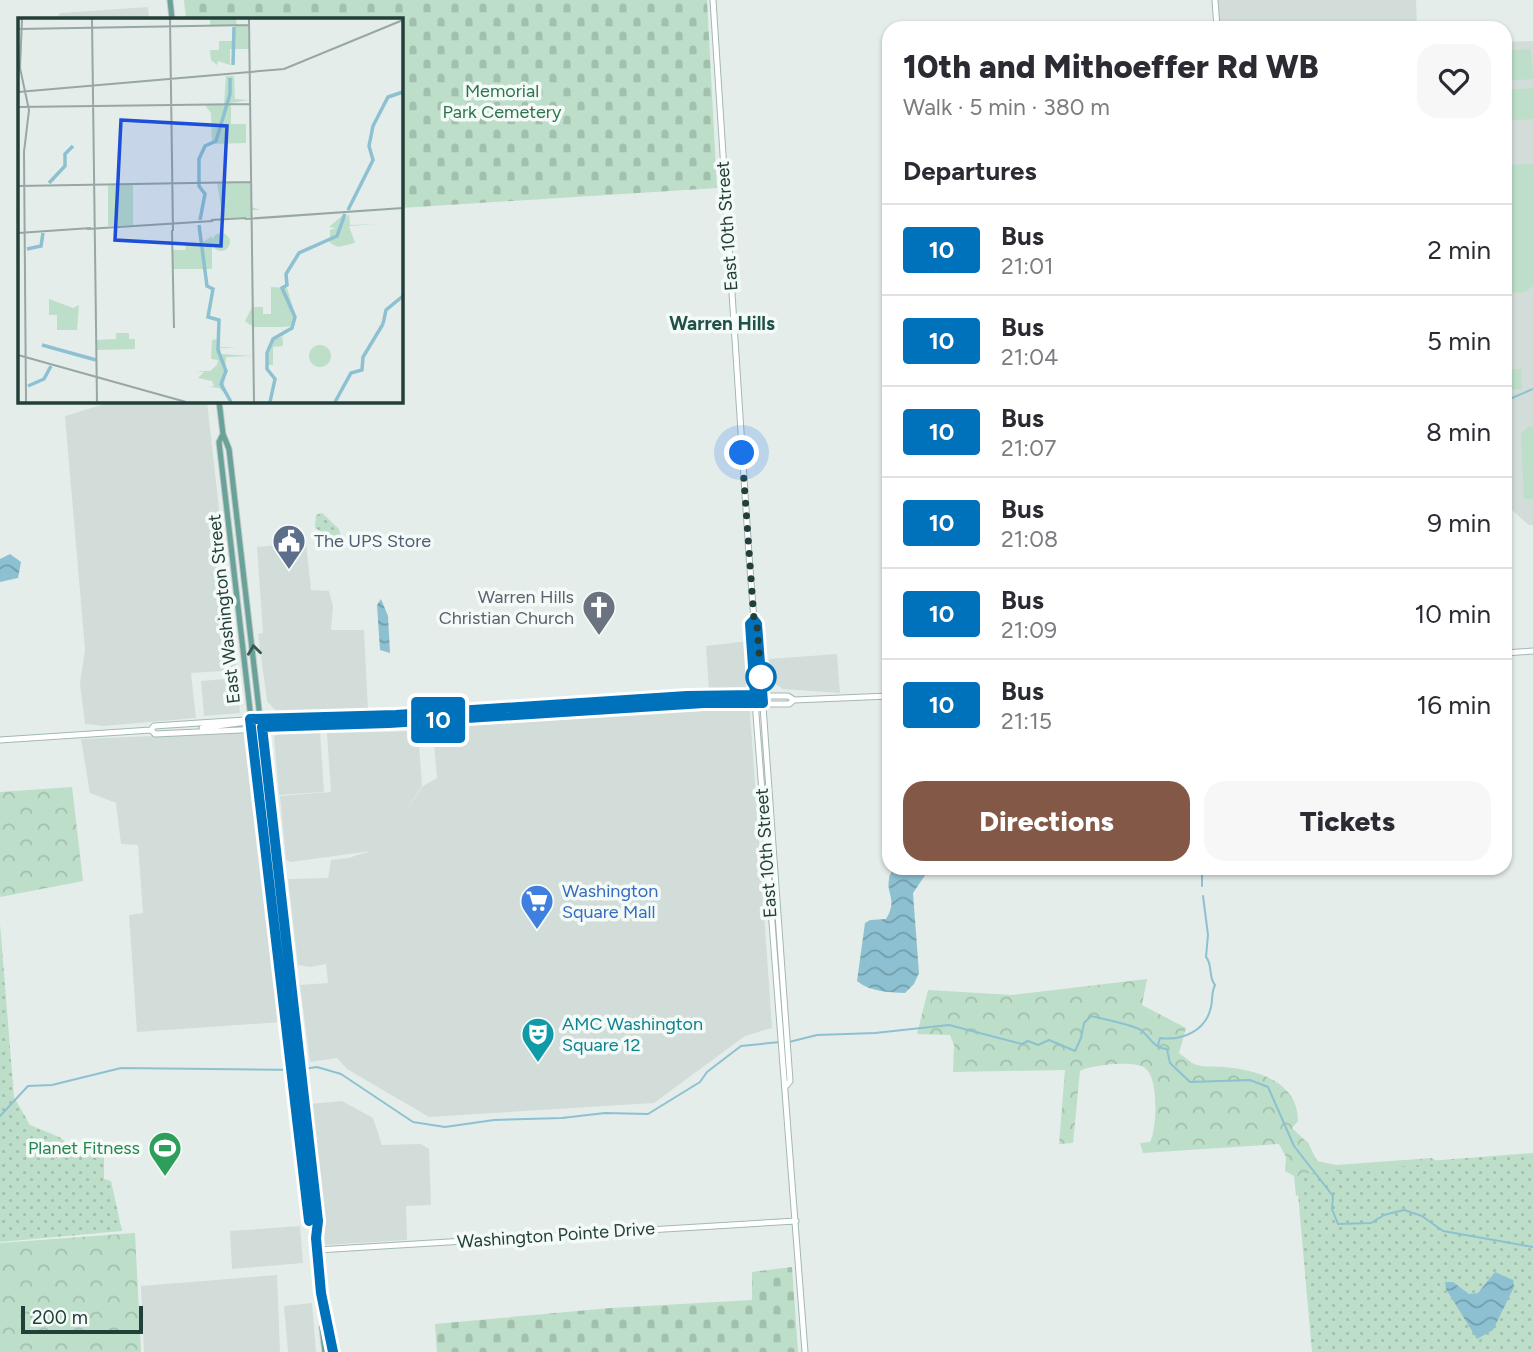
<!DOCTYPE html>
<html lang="en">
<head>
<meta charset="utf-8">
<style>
  :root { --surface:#fff; --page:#f7f7f7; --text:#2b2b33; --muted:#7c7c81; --line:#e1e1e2; --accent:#845847 }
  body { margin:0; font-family:Figtree,sans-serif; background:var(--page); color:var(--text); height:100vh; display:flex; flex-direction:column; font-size:26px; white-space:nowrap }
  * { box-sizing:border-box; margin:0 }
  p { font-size:23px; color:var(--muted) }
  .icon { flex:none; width:38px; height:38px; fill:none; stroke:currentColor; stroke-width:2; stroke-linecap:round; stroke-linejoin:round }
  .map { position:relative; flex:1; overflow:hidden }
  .side { position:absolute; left:882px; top:21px; width:630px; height:854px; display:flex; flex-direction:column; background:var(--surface); border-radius:21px; box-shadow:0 2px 5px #0004 }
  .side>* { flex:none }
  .badge { padding:0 14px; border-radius:5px; font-size:24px; line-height:46px }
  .scale { position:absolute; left:21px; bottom:18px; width:122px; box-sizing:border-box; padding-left:7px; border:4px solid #233f3a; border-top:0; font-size:19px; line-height:24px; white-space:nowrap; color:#233f3a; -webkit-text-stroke:5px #f4faf7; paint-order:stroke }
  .you { position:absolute; width:35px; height:35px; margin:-18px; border:5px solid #fff; border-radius:50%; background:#1a73e8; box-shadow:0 0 0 10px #1a73e833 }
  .map>.badge { position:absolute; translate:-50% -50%; box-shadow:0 0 0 4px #fff }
  h2 { padding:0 21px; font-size:26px; line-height:63px }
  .round { display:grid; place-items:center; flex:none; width:74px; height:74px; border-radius:21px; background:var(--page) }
  .head { display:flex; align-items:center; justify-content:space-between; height:119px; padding:0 21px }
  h1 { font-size:33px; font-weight:800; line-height:52px }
  .action { display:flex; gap:14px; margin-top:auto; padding:14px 21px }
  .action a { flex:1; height:80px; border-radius:21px; background:var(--accent); color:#fff; font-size:28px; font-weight:800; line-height:80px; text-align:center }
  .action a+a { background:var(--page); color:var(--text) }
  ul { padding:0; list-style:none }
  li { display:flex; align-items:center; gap:21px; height:91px; padding:0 21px; border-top:2px solid var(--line) }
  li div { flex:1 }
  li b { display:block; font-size:26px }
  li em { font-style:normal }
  li .badge { min-width:77px; font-weight:700; text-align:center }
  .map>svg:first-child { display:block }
  .built { fill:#d2ddd9 }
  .grass { fill:url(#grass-dots) }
  .forest { fill:url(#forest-crowns) }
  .cemetery { fill:url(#cemetery-stones) }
  .garden { fill:#bddec9 }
  .water { fill:url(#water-waves) }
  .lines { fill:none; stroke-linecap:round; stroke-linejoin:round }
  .stream { stroke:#8dc1d1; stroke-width:2 }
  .secondary-casing { stroke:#a2b9b3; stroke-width:7 }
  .primary-casing { stroke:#c1c9c8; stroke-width:7 }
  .secondary { stroke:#fff; stroke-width:5 }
  .primary { stroke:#69a298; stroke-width:5 }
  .oneway { stroke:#345852 }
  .line-casing { stroke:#fff; stroke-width:16 }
  .line { stroke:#0072bc; stroke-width:10 }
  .walk { stroke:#233f3a; stroke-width:7; stroke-dasharray:0 12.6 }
  .stop-dot { fill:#fff; stroke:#0072bc; stroke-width:3.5 }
  .labels { text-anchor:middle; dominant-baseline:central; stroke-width:7; stroke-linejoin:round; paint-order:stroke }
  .park-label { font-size:18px; fill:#2e754f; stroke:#f4faf7 }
  .street-label { font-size:18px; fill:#233f3a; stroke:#f4faf7 }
  .service-label { font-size:18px; fill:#4e5e75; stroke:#f4faf7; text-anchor:start }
  .worship-label { font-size:18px; fill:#5b616d; stroke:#f4faf7; text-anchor:end }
  .shop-label { font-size:18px; fill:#366cbe; stroke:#f4faf7; text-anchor:start }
  .culture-label { font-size:18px; fill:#0d838f; stroke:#f4faf7; text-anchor:start }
  .leisure-label { font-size:18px; fill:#27864d; stroke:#f4faf7; text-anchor:end }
  .neighbourhood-label { font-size:19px; font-weight:bold; fill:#1f5149; stroke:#f4faf7 }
  .inset-river { fill:none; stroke:#8dc1d1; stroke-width:3.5 }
  .inset-road { fill:none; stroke:#97a7a4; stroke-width:2 }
  .view { fill:#1d4ed8; fill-opacity:0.15; stroke:#1d4ed8; stroke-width:3.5 }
  .inset-edge { fill:none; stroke:#233f3a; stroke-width:3.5 }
</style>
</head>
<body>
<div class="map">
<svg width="1533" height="1352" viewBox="0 0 1533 1352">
  <defs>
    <pattern id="grass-dots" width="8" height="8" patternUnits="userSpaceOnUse" patternTransform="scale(1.75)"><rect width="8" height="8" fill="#bddec9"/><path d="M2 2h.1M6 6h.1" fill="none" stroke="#a2c0ad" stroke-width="1.8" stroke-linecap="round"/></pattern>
    <pattern id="forest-crowns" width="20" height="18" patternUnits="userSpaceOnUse" patternTransform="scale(1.75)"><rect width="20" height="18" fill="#bddec9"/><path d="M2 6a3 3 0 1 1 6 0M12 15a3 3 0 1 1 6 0" fill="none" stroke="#a2c0ad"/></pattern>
    <pattern id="cemetery-stones" width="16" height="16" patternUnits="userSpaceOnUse" patternTransform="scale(1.75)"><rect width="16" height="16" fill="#bddec9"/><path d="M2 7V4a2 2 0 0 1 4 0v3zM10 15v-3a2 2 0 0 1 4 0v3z" fill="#a2c0ad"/></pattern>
    <pattern id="water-waves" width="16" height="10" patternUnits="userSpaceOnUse" patternTransform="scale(1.75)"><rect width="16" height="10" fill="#8dc1d1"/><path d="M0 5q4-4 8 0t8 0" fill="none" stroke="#739eab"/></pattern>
  </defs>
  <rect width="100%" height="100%" fill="#e4edea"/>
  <!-- built -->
  <path class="built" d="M 1217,0 L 1416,0 L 1417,28 L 1219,28 Z
    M 148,7 L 149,19 L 56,19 L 60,13 Z
    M 1533,41 L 1533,525 L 1529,525 L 1505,504 L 1505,42 Z
    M 114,401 L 207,401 L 237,670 L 191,673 L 196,718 L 103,726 L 85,724 L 80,683 L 85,650 L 65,416 Z
    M 306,543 L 311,590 L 329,591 L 333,606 L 331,630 L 364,630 L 368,710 L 276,711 L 267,701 L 258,634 L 263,633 L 257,547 Z
    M 748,641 L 749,688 L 709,691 L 706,646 Z
    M 837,654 L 840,693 L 783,689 L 772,681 L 769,659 Z
    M 237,678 L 240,713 L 204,716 L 201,681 Z
    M 745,707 L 750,712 L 772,1028 L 745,1036 L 654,1103 L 429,1117 L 347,1069 L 337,1058 L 310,1062 L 300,985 L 328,983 L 326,964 L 310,967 L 298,965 L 288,879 L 328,878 L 331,860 L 348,858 L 371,851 L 291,862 L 286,860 L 280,796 L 331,792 L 327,733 L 418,731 L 422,786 L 402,816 L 423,786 L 437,778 L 433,732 L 437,728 Z
    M 290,730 L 320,731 L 324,792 L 279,795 L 274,736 Z
    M 246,732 L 282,1022 L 137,1032 L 129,915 L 143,913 L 138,845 L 121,844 L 116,803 L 90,793 L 81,739 Z
    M 342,1101 L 373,1118 L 382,1145 L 421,1144 L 429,1149 L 431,1205 L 406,1206 L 407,1240 L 325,1245 L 310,1104 Z
    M 300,1226 L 303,1263 L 232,1269 L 230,1231 Z
    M 277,1275 L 280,1352 L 144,1352 L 141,1286 Z
    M 312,1303 L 316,1352 L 288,1352 L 284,1306 Z"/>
  <!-- grass -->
  <path class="grass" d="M 322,513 L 339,529 L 341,537 L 338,541 L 315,528 L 316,515 Z
    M 0,924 L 14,1097 L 30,1125 L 59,1137 L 83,1155 L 104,1156 L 104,1179 L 111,1181 L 122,1231 L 0,1242 Z
    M 1533,1153 L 1533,1352 L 1312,1352 L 1296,1171 Z"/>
  <!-- forest -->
  <path class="forest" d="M 72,787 L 83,881 L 0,897 L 0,792 Z
    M 1147,979 L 1142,1005 L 1186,1028 L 1179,1053 C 1183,1056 1188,1060 1192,1063 C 1200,1068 1215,1066 1224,1067 C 1258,1070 1298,1082 1298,1121 L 1292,1128 L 1308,1143 L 1317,1161 L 1336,1165 L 1432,1158 L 1435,1160 L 1432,1164 L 1299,1174 L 1301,1195 L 1296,1196 L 1294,1176 L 1285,1171 L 1286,1157 L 1279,1144 L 1143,1153 L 1140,1143 L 1150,1142 C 1157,1128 1159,1078 1145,1068 C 1135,1060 1091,1065 1080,1071 L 1073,1143 L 1059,1144 L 1065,1070 L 953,1072 L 954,1045 L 950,1035 L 917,1034 L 928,990 L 1012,995 Z
    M 135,1233 L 141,1352 L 0,1352 L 0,1243 Z"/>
  <!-- cemetery -->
  <path class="cemetery" d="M 184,0 L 707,0 L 717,188 L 401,208 L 401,19 L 186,19 Z
    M 792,1267 L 798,1352 L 437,1352 L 435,1324 L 611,1308 L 752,1300 L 752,1272 Z"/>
  <!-- garden -->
  <path class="garden" d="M 1531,49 L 1533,79 L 1505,81 L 1505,51 Z
    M 1533,88 L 1533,119 L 1505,121 L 1505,90 Z
    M 1533,164 L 1533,286 L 1525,292 L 1505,293 L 1505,165 Z
    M 1521,369 L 1522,389 L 1505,390 L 1505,370 Z
    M 1528,427 L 1533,427 L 1533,499 L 1524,499 L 1521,434 Z"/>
  <!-- water -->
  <path class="water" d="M 10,554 L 21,562 L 18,578 L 0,582 L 0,559 Z
    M 381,599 L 388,616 L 390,653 L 380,650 L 377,605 Z
    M 893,868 L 930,868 L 913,893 L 919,973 L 914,984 L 905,993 C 887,992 871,992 857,981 L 865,923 L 870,920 L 886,919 C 898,899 886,895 889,879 C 889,875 892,872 893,868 Z
    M 1495,1272 L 1513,1280 L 1514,1287 L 1493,1330 L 1477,1339 L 1446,1289 L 1445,1282 L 1453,1282 L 1469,1294 L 1478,1293 Z"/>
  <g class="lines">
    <!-- stream -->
    <path class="stream" d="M 1505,407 L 1512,398 L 1533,389
      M 1202,868 L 1202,886
      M 789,1042 L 817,1035 L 875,1033 L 949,1025 L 1022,1044 L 1028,1041 L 1038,1045 L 1049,1040 L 1075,1051 L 1081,1038 L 1084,1023 L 1091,1016 C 1100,1018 1135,1026 1141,1030 C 1151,1038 1153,1048 1167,1049 L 1170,1063 L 1190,1082 L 1250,1080 L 1268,1087 L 1294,1146 L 1333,1196 L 1332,1209 L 1338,1224 L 1371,1223 L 1384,1215 L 1404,1210 L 1422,1216 L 1443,1231 L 1533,1247
      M 1158,1045 L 1160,1038 C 1182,1041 1206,1031 1211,1007 C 1213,999 1211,993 1215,985 C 1208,977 1213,965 1206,957 L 1208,935 L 1203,896
      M 303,1069 L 317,1067 L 341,1074 L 413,1122 L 445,1127 L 494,1120 L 562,1118 L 605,1113 L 648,1114 L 700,1082 L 707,1072 L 741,1046 L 780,1042
      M 0,1116 L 28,1086 L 52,1085 L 121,1068 L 298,1070"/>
    <defs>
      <path id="secondary" d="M 713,0 L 749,555 L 754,620 L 757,623 L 790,1081 L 787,1085
        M 1215,0 L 1217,28
        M 754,620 L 750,624 L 753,675 L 805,1352
        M 1505,653 L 1533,651
        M 202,728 L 254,721
        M 151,730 L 155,734 L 389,723 L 703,703 L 789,704 L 794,700 L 889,696
        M 0,740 L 151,730 L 154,726 L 303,716 L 396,715 L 687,696 L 788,696 L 794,700
        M 317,1250 L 796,1221"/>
      <path id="primary" d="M 170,0 L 172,19
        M 219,401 L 223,434 L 219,442 L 309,1221 L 316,1238 L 325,1323 L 322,1327 L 325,1352
        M 223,434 L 229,449 L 317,1213 L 316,1235
        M 325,1323 L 330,1327 L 333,1352"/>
    </defs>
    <!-- secondary casing -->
    <use href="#secondary" class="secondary-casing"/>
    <!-- primary casing -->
    <use href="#primary" class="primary-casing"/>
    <!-- secondary -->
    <use href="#secondary" class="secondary"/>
    <!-- primary -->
    <use href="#primary" class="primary"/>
  </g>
  <!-- one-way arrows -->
  <defs><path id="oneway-chevron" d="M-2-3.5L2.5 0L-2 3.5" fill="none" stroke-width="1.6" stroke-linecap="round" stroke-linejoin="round" transform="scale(1.75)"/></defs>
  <use class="oneway" href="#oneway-chevron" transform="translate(254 650) rotate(-97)"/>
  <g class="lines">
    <defs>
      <path id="line" d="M 309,1221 L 250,719 L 396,715 L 687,696 L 755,695 L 750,624 L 754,620 L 757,624 L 763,703 L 704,703 L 389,723 L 262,727 L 318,1221 L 316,1238 L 321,1293 L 333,1352"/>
    </defs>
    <!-- line casing -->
    <use href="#line" class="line-casing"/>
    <!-- line -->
    <use href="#line" class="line"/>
    <!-- walk -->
    <path class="walk" d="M 742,453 L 754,620 L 757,624 L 761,680 L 761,677"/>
  </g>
  <!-- icons -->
  <defs>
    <symbol id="civic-pin" viewBox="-11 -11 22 30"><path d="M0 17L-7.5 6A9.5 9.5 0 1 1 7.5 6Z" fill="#5c6f8a" stroke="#f4faf7"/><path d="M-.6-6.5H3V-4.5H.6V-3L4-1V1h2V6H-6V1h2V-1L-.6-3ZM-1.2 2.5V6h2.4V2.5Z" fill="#fff"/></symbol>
    <symbol id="church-pin" viewBox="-11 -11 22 30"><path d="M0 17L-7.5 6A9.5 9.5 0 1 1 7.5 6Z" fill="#6b7280" stroke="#f4faf7"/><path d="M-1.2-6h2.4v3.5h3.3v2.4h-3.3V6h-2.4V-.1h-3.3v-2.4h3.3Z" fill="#fff"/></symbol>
    <symbol id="supermarket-pin" viewBox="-11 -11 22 30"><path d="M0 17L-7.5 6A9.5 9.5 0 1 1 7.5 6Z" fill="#3f7fe0" stroke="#f4faf7"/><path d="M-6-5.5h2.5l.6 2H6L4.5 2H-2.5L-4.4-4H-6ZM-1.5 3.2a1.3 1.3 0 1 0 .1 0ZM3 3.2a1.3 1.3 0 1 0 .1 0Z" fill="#fff"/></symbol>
    <symbol id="theatre-pin" viewBox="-11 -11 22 30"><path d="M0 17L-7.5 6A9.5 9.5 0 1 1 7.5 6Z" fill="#0f9aa8" stroke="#f4faf7"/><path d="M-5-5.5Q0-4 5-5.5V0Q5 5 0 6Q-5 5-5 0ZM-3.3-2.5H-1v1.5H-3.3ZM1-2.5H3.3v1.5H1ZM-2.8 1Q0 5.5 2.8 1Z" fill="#fff"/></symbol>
    <symbol id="stadium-pin" viewBox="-11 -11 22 30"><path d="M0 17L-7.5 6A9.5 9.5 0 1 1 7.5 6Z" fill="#2e9e5b" stroke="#f4faf7"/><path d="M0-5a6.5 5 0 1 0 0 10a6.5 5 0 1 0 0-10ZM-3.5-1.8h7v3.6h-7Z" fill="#fff"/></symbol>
  </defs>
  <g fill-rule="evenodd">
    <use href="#civic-pin" x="270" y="522" width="38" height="52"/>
    <use href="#church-pin" x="580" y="588" width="38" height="52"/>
    <use href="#supermarket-pin" x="518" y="882" width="38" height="52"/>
    <use href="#theatre-pin" x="519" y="1015" width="38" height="52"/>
    <use href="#stadium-pin" x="146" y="1129" width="38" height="52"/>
  </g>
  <!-- markers -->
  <circle class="stop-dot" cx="761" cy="677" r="14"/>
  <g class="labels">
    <!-- park labels -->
    <g class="park-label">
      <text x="502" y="91">Memorial<tspan x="502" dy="21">Park Cemetery</tspan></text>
    </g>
    <!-- street labels -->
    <g class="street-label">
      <text transform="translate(727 226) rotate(-94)">East 10th Street</text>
      <text transform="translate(224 609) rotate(-96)">East Washington Street</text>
      <text transform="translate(766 853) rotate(-94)">East 10th Street</text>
      <text transform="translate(556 1235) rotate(-4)">Washington Pointe Drive</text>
    </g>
    <!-- service labels -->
    <g class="service-label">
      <text x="314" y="541">The UPS Store</text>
    </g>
    <!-- worship labels -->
    <g class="worship-label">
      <text x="574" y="597">Warren Hills<tspan x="574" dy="21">Christian Church</tspan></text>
    </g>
    <!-- shop labels -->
    <g class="shop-label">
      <text x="562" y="891">Washington<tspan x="562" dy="21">Square Mall</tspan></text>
    </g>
    <!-- culture labels -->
    <g class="culture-label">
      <text x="562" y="1024">AMC Washington<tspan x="562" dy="21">Square 12</tspan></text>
    </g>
    <!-- leisure labels -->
    <g class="leisure-label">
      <text x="140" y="1148">Planet Fitness</text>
    </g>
    <!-- neighbourhood labels -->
    <g class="neighbourhood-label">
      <text x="722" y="323">Warren Hills</text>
    </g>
  </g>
  <!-- overview -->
  <g transform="translate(18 18)">
    <rect width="385" height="385" fill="#e4edea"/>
    <path d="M 213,86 L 213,106 L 228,106 L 228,125 L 194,126 L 193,95 L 187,87 ZM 194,218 L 194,251 L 155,251 L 155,232 L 167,232 L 168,226 L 183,225 Z" fill="#bddec9"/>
    <path d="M 192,1 L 218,1 L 219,8 L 230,8 L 231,31 L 212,31 L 212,47 L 200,43 L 199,47 L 193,42 L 192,32 L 201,32 L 201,23 L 217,23 L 217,7 L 192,8 ZM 208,58 L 216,58 L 217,81 L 231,82 L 206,86 ZM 327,195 L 321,207 L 331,196 L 332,207 L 359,206 L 331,208 L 337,225 L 320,229 L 312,225 L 312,212 L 318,210 L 311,209 ZM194 224a9 9 0 1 1 18 0a9 9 0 1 1-18 0ZM 253,269 L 269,270 L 277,296 L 275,308 L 264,309 L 265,328 L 255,329 L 255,347 L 248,347 L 255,322 L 264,319 L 264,309 L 235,309 L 227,303 L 234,289 L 245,289 L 245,296 L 253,296 ZM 31,281 L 55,290 L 61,287 L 59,312 L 39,312 L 39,297 L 31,297 ZM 200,310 L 202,329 L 221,329 L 202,330 L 203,336 L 235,338 L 208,339 L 206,369 L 213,381 L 201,370 L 191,369 L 196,368 L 194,363 L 180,360 L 186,354 L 178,353 L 192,353 L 199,347 L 200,342 L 193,341 L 194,322 L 200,321 ZM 98,315 L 111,315 L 111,321 L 117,321 L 117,331 L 79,332 L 78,322 L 98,321 ZM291 338a11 11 0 1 1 22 0a11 11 0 1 1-22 0Z" fill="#bddec9"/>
    <path d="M 199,165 L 232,165 L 233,189 L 243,192 L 233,192 L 233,199 L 205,200 ZM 90,167 L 115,167 L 115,207 L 90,208 Z" fill="#bddec9"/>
    <path class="inset-river" d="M 215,47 L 216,9M 31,165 L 47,148 L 47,136 L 55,128M 330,192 L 355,142 L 351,128 L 355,108 L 370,79 L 385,74M 182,202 L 187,176 L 181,168 L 181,141 L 187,128 L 198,123 L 212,76 L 212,60M 181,207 L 189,268 L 195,271 L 190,299 L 201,302 L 200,332 L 208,353 L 203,366 L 213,384M 9,231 L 23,228 L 25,215M 365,306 L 368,292 L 385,278M 24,327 L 78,342M 10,368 L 26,361 L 33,348M 252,384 L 257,361 L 249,351 L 249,335 L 255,321 L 274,310 L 277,299 L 264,270 L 269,267 L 268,256 L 281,235 L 319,218 L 327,196M 317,384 L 333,355 L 344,352 L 345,339 L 365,306"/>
    <path class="inset-road" d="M 4,1 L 2,50 L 11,92 L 6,134 L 8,384M 74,1 L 79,384M 152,1 L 155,213M 231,1 L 236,384M 0,11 L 231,7M 0,74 L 266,51 L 385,2M 0,89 L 232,86M 0,168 L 233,164M 227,201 L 385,190M 193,202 L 228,200M 69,211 L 195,203M 154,212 L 156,310M 0,215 L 73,210M 0,337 L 168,384"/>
    <path class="view" d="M 103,102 L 209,108 L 203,228 L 97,222 Z"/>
    <rect width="385" height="385" class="inset-edge"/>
  </g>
</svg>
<div class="scale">200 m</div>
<div class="you" style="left:742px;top:453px"></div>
<b class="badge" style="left:438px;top:720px;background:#0072bc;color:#fff">10</b>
<section class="side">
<div class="head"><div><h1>10th and Mithoeffer Rd WB</h1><p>Walk · 5 min · 380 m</p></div><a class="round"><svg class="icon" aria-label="heart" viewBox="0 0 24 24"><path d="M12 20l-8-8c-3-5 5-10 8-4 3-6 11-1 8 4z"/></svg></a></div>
<h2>Departures</h2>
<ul>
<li><span class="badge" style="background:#0072bc;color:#fff">10</span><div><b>Bus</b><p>21:01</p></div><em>2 min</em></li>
<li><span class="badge" style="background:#0072bc;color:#fff">10</span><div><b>Bus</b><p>21:04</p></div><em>5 min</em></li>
<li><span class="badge" style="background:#0072bc;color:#fff">10</span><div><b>Bus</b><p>21:07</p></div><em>8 min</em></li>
<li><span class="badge" style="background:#0072bc;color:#fff">10</span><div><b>Bus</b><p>21:08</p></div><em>9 min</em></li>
<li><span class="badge" style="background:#0072bc;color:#fff">10</span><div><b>Bus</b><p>21:09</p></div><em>10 min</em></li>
<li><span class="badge" style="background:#0072bc;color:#fff">10</span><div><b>Bus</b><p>21:15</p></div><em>16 min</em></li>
</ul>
<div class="action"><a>Directions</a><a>Tickets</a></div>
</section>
</div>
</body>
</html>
